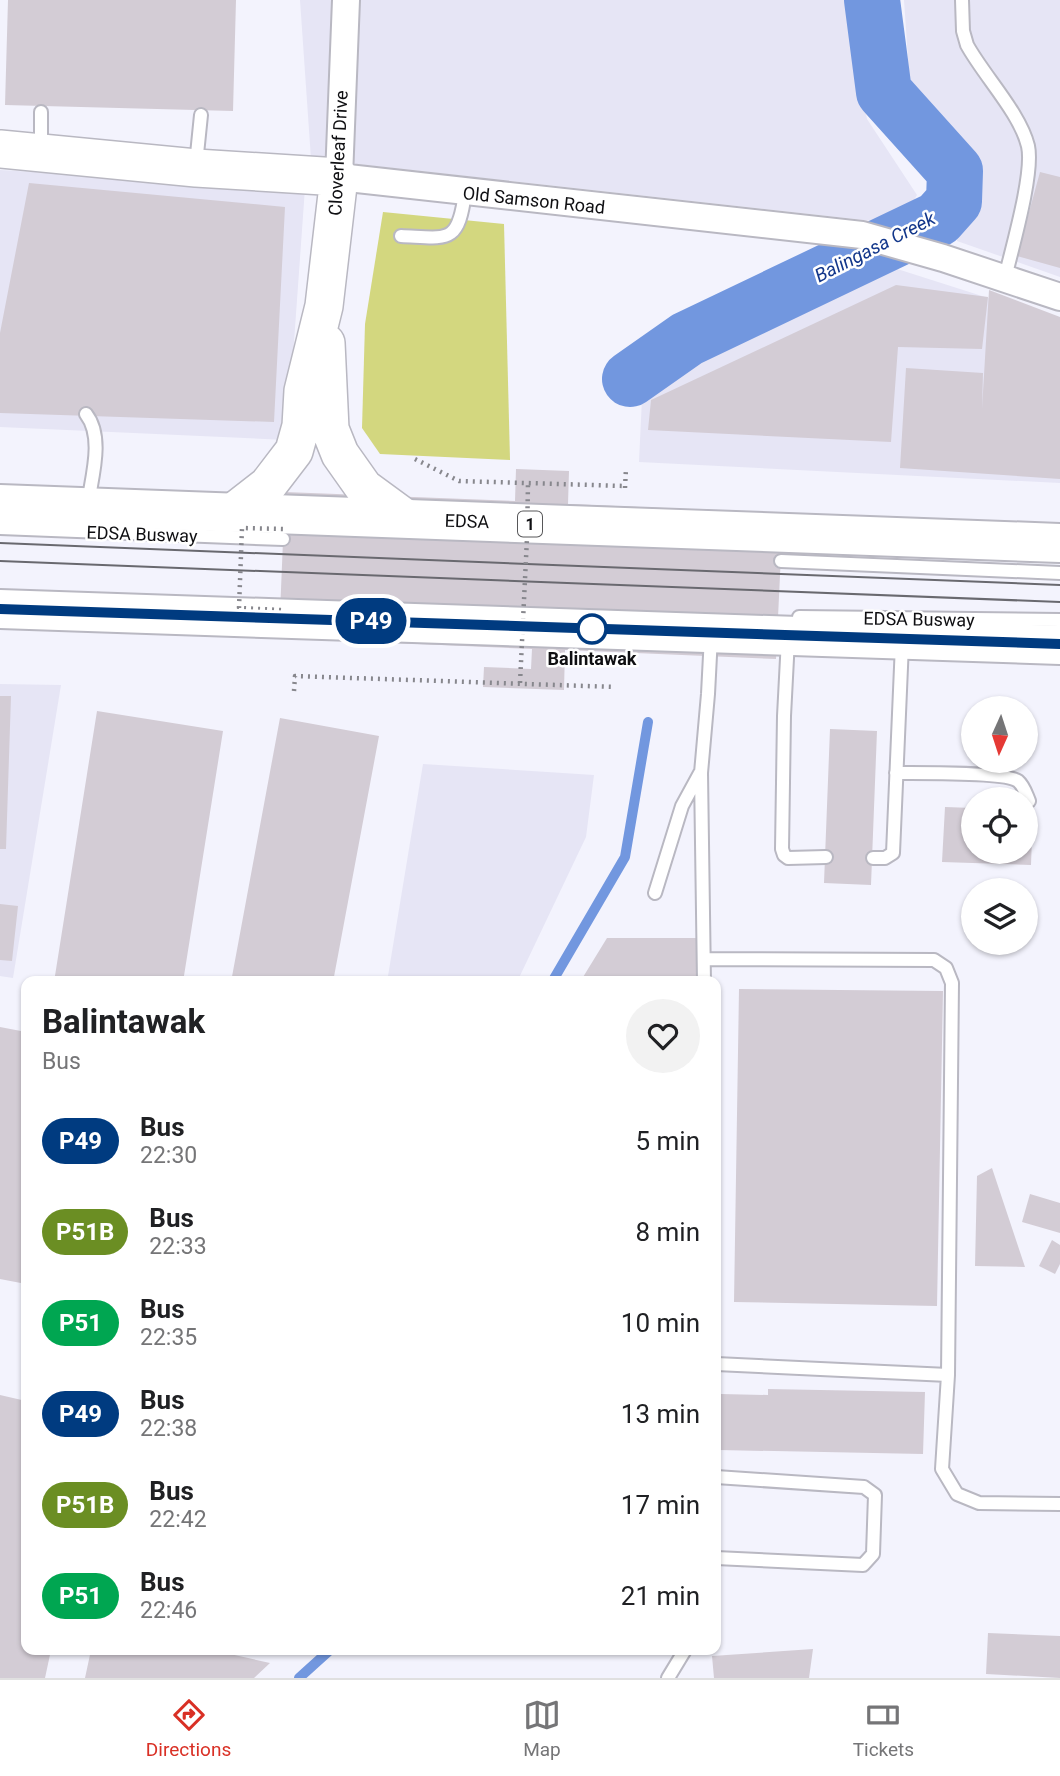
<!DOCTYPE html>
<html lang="en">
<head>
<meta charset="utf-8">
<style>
  :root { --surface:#fff; --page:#f2f2f2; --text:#202124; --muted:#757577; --line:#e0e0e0; --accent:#d93025 }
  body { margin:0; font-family:Roboto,sans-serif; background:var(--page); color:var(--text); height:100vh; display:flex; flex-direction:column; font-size:26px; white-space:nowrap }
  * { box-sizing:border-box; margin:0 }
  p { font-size:23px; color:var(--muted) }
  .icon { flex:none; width:38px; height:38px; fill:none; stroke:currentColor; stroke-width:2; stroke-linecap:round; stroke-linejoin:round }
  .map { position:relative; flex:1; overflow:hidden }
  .details { position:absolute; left:21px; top:976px; width:700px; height:679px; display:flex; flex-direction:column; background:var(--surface); border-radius:14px; box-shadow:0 2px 5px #0004 }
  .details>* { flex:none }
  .badge { padding:0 14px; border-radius:23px; font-size:24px; line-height:46px }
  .needle { width:46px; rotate:183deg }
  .tools { position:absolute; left:961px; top:696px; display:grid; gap:14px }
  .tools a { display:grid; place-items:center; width:77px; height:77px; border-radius:50%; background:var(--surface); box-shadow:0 2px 5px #0004; font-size:35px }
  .map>.badge { position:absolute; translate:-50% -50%; box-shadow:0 0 0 4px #fff }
  .round { display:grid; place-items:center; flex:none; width:74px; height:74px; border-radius:37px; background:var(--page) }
  .headline { display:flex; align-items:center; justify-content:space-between; height:119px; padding:0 21px }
  h1 { font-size:33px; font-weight:700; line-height:52px }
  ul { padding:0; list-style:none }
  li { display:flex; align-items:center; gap:21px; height:91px; padding:0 21px }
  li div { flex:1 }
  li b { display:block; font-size:26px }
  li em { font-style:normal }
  li .badge { min-width:77px; font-weight:700; text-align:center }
  .tabs { display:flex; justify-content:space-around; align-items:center; height:98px; border-top:2px solid var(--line); background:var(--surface); font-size:19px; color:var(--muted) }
  .tabs a { display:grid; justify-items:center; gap:4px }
  .tabs .selected { color:var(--accent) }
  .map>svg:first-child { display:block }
  .built { fill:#e6e5f5 }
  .green { fill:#d3d77f }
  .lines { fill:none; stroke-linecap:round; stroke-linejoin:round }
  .stream { stroke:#7297df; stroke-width:10 }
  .river { stroke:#7297df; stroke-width:56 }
  .building { fill:#d3ccd5 }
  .lane-casing { stroke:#b9b8c2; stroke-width:16 }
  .street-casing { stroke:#b9b8c2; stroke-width:30 }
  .secondary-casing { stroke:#b9b8c2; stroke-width:40 }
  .highway-casing { stroke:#b9b8c2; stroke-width:42 }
  .path { stroke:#87878d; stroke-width:4.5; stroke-dasharray:2 5; stroke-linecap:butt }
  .lane { stroke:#fff; stroke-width:12 }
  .street { stroke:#fff; stroke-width:26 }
  .secondary { stroke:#fff; stroke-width:37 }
  .highway { stroke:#fff; stroke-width:38 }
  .tram { stroke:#69696f; stroke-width:2 }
  .path-bridge { stroke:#87878d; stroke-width:4.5; stroke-dasharray:2 5; stroke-linecap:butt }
  .line-casing { stroke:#fff; stroke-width:16 }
  .line { stroke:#003b80; stroke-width:10 }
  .stop-dot { fill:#fff; stroke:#003b80; stroke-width:3.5 }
  .labels { text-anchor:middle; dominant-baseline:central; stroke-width:5; stroke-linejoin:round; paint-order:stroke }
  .shield { fill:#fff; stroke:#575759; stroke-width:2 }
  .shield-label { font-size:16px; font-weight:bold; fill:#0f0f12 }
  .street-label { font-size:18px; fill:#0f0f12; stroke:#fff }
  .stop-label { font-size:18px; font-weight:bold; fill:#0f0f12; stroke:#fff }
  .water-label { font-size:19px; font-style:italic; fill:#13378b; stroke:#fff }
</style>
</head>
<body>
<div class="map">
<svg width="1060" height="1678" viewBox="0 0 1060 1678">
  <rect width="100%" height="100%" fill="#f3f3fd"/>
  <!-- built -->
  <path class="built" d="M 300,0 L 844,0 L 867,119 L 917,195 L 900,224 L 311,159 Z
    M 904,0 L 1060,0 L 1060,277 L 957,241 L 953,174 L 938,114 L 910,88 Z
    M 0,170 L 305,188 L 287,440 L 0,427 Z
    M 891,267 L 1060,321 L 1060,483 L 639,462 L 643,377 Z
    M 0,684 L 61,685 L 13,978 L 0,976 Z
    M 423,764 L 594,775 L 586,837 L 517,982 L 387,982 Z"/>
  <!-- green -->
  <path class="green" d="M 383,212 L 504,224 L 510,460 L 380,454 L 362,428 L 365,324 Z"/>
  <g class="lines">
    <!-- stream -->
    <path class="stream" d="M 552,982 L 625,857 L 648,722
      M 299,1678 L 330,1650"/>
    <!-- river -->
    <path class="river" d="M 630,379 L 687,339 L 938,219 L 954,201 L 955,171 L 884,92 L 872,0"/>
  </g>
  <!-- building -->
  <path class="building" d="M 8,0 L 236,0 L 233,111 L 5,105 Z
    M 1040,172 L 1060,177 L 1060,268 L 1017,256 Z
    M 29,183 L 285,207 L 274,422 L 0,413 L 0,333 Z
    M 896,285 L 988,297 L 982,349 L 898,347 L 891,442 L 648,430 L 651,400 Z
    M 989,290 L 1060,317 L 1060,479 L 900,468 L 906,368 L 983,373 L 982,409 Z
    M 516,469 L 569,471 L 568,504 L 783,513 L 776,659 L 565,650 L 564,690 L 483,687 L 484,667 L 531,669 L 532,649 L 279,638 L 285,492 L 515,501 Z
    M 0,696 L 11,696 L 6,849 L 0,849 Z
    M 97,711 L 223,731 L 183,982 L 54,982 Z
    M 280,718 L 379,736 L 333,982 L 231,982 Z
    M 830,729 L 877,731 L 871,885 L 824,883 Z
    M 945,807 L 973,808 L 973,852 L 1026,852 L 1026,810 L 1033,810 L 1031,865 L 942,862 Z
    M 0,904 L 18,906 L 12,961 L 0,960 Z
    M 607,938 L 702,938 L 702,982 L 580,982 Z
    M 739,989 L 943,991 L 937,1306 L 734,1302 Z
    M 0,1027 L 26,1032 L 26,1284 L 0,1279 Z
    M 992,1168 L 1025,1267 L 975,1266 L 977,1176 Z
    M 1030,1194 L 1060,1203 L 1060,1233 L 1022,1222 Z
    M 1052,1240 L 1060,1245 L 1060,1264 L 1055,1274 L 1039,1266 Z
    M 768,1389 L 925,1392 L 923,1454 L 719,1450 L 721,1394 L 768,1395 Z
    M 0,1395 L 26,1401 L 26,1650 L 51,1650 L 45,1678 L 0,1678 Z
    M 988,1633 L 1060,1636 L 1060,1678 L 986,1674 Z
    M 813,1649 L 809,1678 L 714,1678 L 712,1656 Z
    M 91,1650 L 212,1650 L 270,1663 L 254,1678 L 85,1678 Z"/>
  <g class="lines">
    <defs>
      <path id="lane" d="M 962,0 L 963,31 L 967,45 C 984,76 1020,113 1028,146 C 1034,173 1012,248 1005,278
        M 41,149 L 41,112
        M 196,164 L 201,115
        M 401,236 C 448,238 458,245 465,193
        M 86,414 C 104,437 92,476 88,503
        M 0,528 L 283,539
        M 781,561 L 1060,573
        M 799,617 L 1060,620
        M 788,639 L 784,716 L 782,849 L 784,855 L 788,858 L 826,857
        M 896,773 C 916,773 1006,772 1018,781 C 1024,786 1026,794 1029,801
        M 873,858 L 885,858 L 893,853 L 902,644
        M 655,893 L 682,806 L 700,773
        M 704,959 L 934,960 L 946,968 L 952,983 L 948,1375 L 942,1469 L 957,1494 L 979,1503 L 1060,1504
        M 704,982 L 701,773 L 708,694 L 711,636
        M 716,1364 L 948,1375
        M 716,1477 L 864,1487 L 875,1495 L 873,1554 L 863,1565 L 716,1558
        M 668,1678 L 685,1650"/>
      <path id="street" d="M 346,0 L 339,177 L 862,235 L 943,258 L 1060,297"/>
      <path id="secondary" d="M 0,149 L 196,168 L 339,177 L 324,306 L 303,391 L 301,426 L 294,451 L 268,485 L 232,513
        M 326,343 L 330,429 L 340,454 L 364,488 L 405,518"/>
      <path id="highway" d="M 0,504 L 1060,543
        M 0,609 L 1060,645"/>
    </defs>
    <!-- lane casing -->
    <use href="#lane" class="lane-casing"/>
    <!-- street casing -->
    <use href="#street" class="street-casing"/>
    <!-- secondary casing -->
    <use href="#secondary" class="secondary-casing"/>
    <!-- highway casing -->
    <use href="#highway" class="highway-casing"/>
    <!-- path -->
    <path class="path" d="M 415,459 L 459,481 L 625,486
      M 625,488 L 626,468
      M 294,691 L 295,676 L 615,687"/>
    <!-- lane -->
    <use href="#lane" class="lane"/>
    <!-- street -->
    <use href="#street" class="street"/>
    <!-- secondary -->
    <use href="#secondary" class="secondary"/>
    <!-- highway -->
    <use href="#highway" class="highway"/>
    <!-- tram -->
    <path class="tram" d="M 0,543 L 1060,585
      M 0,561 L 1060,602"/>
    <!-- path-bridge -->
    <path class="path-bridge" d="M 281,610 L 239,608 L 242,528 L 284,529
      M 520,683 L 527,538 L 528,483"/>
  </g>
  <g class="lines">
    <defs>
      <path id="line" d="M 0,609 L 1060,644"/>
    </defs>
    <!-- line casing -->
    <use href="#line" class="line-casing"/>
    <!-- line -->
    <use href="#line" class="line"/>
  </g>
  <!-- markers -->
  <circle class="stop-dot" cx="592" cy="629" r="14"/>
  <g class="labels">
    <!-- shield labels -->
    <rect class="shield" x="518" y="511.5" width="24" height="25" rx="5"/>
    <g class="shield-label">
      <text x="530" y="524">1</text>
    </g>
    <!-- street labels -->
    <g class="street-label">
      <text transform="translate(338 153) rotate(-87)">Cloverleaf Drive</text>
      <text transform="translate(534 200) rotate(6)">Old Samson Road</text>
      <text transform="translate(467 521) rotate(2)">EDSA</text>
      <text transform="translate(142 534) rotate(2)">EDSA Busway</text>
      <text transform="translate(919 619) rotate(1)">EDSA Busway</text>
    </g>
    <!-- stop labels -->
    <g class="stop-label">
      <text x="592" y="658">Balintawak</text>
    </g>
    <!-- water labels -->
    <g class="water-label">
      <text transform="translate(875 247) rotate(-27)">Balingasa Creek</text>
    </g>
  </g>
</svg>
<div class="tools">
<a><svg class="needle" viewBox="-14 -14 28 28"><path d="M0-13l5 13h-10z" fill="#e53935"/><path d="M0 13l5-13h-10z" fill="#757577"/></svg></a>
<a><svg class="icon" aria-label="locate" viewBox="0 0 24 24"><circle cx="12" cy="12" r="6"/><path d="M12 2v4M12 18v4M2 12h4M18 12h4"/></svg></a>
<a><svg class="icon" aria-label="layers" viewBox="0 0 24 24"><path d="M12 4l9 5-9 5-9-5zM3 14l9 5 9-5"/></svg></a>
</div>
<b class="badge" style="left:371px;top:621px;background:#003b80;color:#fff">P49</b>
<section class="details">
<div class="headline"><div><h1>Balintawak</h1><p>Bus</p></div><a class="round"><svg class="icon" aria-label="heart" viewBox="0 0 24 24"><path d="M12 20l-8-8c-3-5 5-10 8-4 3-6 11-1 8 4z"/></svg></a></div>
<ul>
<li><span class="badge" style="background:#003b80;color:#fff">P49</span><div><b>Bus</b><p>22:30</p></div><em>5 min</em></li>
<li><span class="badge" style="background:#6b8e23;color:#fff">P51B</span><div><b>Bus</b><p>22:33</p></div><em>8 min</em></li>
<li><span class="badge" style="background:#00a651;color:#fff">P51</span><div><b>Bus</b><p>22:35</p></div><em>10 min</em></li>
<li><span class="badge" style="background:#003b80;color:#fff">P49</span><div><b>Bus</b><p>22:38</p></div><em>13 min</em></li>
<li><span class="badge" style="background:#6b8e23;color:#fff">P51B</span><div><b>Bus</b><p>22:42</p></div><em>17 min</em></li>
<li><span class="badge" style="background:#00a651;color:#fff">P51</span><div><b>Bus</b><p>22:46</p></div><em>21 min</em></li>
</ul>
</section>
</div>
<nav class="tabs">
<a class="selected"><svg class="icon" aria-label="directions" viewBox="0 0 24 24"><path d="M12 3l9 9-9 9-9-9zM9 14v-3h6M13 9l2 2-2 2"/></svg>Directions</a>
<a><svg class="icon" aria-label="map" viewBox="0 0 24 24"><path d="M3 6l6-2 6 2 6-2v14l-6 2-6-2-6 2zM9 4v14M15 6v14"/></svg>Map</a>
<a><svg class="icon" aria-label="tickets" viewBox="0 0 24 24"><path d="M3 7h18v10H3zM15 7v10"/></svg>Tickets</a>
</nav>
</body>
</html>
